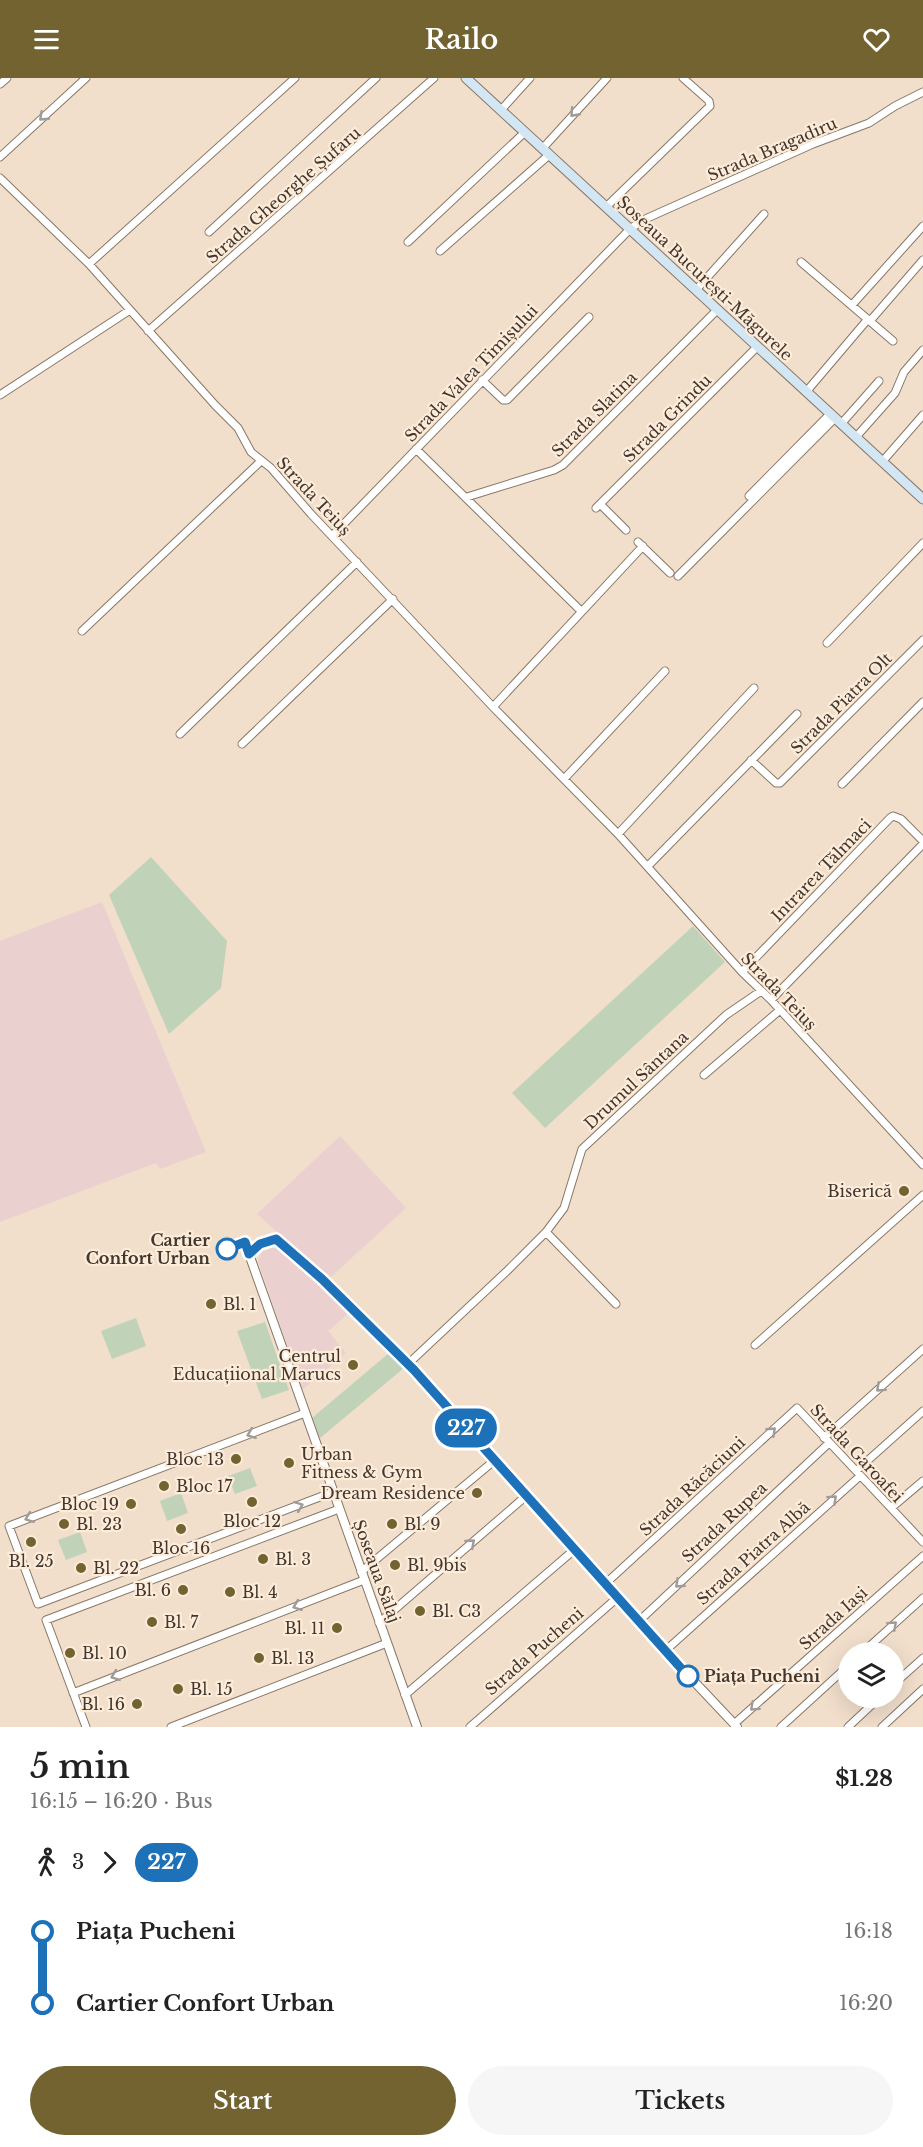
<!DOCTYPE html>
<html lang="en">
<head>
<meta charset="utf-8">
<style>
  :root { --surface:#fff; --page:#f6f6f6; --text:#222; --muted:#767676; --accent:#726331 }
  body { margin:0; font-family:"Libre Baskerville",serif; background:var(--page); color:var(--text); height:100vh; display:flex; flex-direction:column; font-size:22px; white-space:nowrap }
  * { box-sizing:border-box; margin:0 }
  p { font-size:20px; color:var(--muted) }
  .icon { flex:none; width:33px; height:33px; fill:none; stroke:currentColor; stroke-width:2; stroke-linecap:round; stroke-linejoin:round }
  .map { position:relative; height:1649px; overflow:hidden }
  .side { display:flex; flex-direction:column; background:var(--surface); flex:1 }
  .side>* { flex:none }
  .badge { padding:0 12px; border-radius:20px; font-size:21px; line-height:39px }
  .controls { position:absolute; left:838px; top:1564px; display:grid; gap:12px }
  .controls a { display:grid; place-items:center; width:66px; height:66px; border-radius:50%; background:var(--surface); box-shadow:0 6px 24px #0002; font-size:30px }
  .map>.badge { position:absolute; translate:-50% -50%; box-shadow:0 0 0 3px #fff }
  .legs { display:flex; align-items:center; gap:9px; height:66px; padding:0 30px; font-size:20px }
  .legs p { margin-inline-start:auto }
  .head { display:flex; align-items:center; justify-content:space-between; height:102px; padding:0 30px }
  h1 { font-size:33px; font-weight:600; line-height:45px }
  .primary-button { display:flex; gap:12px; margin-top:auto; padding:12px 30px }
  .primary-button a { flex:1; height:69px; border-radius:36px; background:var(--accent); color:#fff; font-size:24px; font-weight:600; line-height:69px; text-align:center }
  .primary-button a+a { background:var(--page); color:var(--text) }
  ul { padding:0 30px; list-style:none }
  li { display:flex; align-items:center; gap:21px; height:72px; font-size:22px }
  li i { display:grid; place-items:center; width:9px; height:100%; margin:0 8px; background:currentColor }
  li i::after { content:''; width:15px; height:15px; margin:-8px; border:4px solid; border-radius:50%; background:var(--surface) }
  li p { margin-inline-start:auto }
  li:first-child i { background:linear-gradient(#0000 50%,currentColor 0) }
  li:last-child i { background:linear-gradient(currentColor 50%,#0000 0) }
  header { display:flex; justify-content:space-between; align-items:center; height:78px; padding:0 30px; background:var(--accent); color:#fff; font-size:27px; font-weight:600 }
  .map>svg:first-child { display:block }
  .commercial { fill:#ebd0d0 }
  .green { fill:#c0d3b9 }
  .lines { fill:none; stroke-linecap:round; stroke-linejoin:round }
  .minor-casing { stroke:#887767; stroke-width:9 }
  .tertiary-casing { stroke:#887767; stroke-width:10 }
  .secondary-casing { stroke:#887767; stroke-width:11 }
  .minor { stroke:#fff; stroke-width:7 }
  .tertiary { stroke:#fff; stroke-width:8 }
  .secondary { stroke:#d3e6f4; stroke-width:9 }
  .oneway { stroke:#9f9b98 }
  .line-1-casing { stroke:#fff; stroke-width:14 }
  .line-1 { stroke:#1d71b8; stroke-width:9 }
  .poi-dot { fill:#726331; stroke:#feebd8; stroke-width:2 }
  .stop-1-dot { fill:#fff; stroke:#1d71b8; stroke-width:3 }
  .labels { text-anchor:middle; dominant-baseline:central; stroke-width:4.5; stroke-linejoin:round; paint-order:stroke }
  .street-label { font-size:16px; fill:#3f3730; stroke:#feebd8 }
  .poi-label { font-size:16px; fill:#3f3730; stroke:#feebd8; text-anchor:start }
  .stop-label { font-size:16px; font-weight:bold; fill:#3f3730; stroke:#feebd8; text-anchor:end }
</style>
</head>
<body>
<header><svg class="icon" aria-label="menu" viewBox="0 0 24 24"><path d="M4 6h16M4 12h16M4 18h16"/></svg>Railo<svg class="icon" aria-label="heart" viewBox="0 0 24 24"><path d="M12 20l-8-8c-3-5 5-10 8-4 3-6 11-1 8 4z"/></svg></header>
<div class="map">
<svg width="923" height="1649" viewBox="0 0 923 1649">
  <rect width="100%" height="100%" fill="#f1decb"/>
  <!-- commercial -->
  <path class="commercial" d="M 102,824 L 206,1074 L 160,1091 L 156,1085 L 0,1144 L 0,863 Z
    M 340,1058 L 406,1130 L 320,1209 L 348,1236 L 328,1253 L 346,1275 L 302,1312 L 258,1183 L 262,1174 L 271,1170 L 276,1170 L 285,1161 L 257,1136 Z"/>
  <!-- green -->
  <path class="green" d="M 151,779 L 227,863 L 221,910 L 169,956 L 109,817 Z
    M 693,848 L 725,884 L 545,1050 L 512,1015 Z
    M 136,1240 L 146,1268 L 112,1281 L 101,1253 Z
    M 265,1244 L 289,1312 L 262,1321 L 237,1253 Z
    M 389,1275 L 405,1289 L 319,1361 L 312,1340 Z
    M 250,1390 L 257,1408 L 235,1416 L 228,1398 Z
    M 181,1415 L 188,1435 L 167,1443 L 160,1423 Z
    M 80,1454 L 87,1474 L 66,1482 L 58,1462 Z"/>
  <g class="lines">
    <defs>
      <path id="minor" d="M 0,6 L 7,0
        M 501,32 L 530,0
        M 542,71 L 607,0
        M 0,79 L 86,0
        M 0,100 L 89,186 L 215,327 L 238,350 L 251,374 L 271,390 L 311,436 L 493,629 L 618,756 L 742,894 L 771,922 L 923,1087
        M 606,129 L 710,28 L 709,23 L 683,0
        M 209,154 L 376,0
        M 408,164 L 525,54
        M 440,173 L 549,77
        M 801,184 L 893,263
        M 89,186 L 295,0
        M 696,212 L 764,136
        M 852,227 L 923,148
        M 870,243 L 923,182
        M 148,253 L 434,0
        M 482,302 L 503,322 L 507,322 L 589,239
        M 806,314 L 868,241
        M 0,317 L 130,232
        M 841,346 L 879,303
        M 856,359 L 895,315 L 904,294 L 923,272
        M 416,371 L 581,533
        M 882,384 L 923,337
        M 749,418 L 830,336
        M 467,419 L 554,392 L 563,387 L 717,232
        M 600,426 L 626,452
        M 596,430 L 757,269
        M 332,458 L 630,151 L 643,142 L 813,66 L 869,45 L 895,28 L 923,14
        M 638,464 L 670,495
        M 678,498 L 835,340
        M 82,553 L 261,383
        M 827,565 L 923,465
        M 493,629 L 643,468
        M 180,656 L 357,484
        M 242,666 L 393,521
        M 751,682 L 776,705 L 780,705 L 923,562
        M 564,701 L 665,593
        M 842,706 L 923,624
        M 618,756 L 754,610
        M 648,788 L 797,636
        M 742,894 L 890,740 L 893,738 L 901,741 L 923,763
        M 771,922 L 923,766
        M 704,997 L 780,932
        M 546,1154 L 616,1226
        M 755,1267 L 923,1117
        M 408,1286 L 508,1192 L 546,1154 L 564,1130 L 582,1071 L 726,937 L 761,913
        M 305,1335 L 9,1448 L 38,1526 L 333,1414
        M 824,1360 L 923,1271
        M 856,1393 L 923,1333
        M 891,1430 L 923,1403
        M 361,1494 L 495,1382
        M 605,1506 L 797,1330 L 923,1464
        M 638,1544 L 829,1365
        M 379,1545 L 526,1418
        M 665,1573 L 860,1398
        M 862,1575 L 923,1520
        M 894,1606 L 923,1580
        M 73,1615 L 364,1502
        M 405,1617 L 574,1472
        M 734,1646 L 923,1478
        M 86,1649 L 46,1542 L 339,1431
        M 171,1649 L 387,1565
        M 470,1649 L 617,1520
        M 781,1649 L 849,1587
        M 848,1649 L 879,1620
        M 882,1649 L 923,1611"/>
      <path id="tertiary" d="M 417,1649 L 249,1176 C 257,1168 264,1162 275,1161 L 322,1201 L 414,1292 L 638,1544 L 737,1649"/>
      <path id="secondary" d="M 466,0 L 923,421"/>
    </defs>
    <!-- minor casing -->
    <use href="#minor" class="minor-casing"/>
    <!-- tertiary casing -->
    <use href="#tertiary" class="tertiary-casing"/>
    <!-- secondary casing -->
    <use href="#secondary" class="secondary-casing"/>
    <!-- minor -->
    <use href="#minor" class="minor"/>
    <!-- tertiary -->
    <use href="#tertiary" class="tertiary"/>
    <!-- secondary -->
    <use href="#secondary" class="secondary"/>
  </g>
  <!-- one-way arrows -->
  <defs><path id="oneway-chevron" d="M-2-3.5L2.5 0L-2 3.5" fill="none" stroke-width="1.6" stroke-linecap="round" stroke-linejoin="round" transform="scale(1.5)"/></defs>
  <g class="oneway">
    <use href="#oneway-chevron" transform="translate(574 35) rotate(132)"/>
    <use href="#oneway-chevron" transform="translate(43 39) rotate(137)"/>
    <use href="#oneway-chevron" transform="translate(880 1310) rotate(138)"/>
    <use href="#oneway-chevron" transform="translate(772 1353) rotate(-43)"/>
    <use href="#oneway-chevron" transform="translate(251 1356) rotate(159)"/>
    <use href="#oneway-chevron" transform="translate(833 1421) rotate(-42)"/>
    <use href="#oneway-chevron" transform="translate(299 1428) rotate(-21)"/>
    <use href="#oneway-chevron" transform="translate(29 1440) rotate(159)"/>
    <use href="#oneway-chevron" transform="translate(471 1465) rotate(-41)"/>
    <use href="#oneway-chevron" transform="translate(679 1506) rotate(137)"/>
    <use href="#oneway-chevron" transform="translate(297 1528) rotate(159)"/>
    <use href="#oneway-chevron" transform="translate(893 1547) rotate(-42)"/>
    <use href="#oneway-chevron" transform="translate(115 1598) rotate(159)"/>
    <use href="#oneway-chevron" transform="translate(754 1629) rotate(138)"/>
  </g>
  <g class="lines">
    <defs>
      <path id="line-1" d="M 227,1171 L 245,1164 L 249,1176 L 260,1166 L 276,1161 L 322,1201 L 414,1292 L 688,1598"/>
    </defs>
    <!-- line-1 casing -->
    <use href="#line-1" class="line-1-casing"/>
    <!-- line-1 -->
    <use href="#line-1" class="line-1"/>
  </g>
  <!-- markers -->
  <g class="poi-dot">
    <circle cx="904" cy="1113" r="6"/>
    <circle cx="211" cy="1226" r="6"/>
    <circle cx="353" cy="1287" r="6"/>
    <circle cx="236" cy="1381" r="6"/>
    <circle cx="289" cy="1385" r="6"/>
    <circle cx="164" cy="1408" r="6"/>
    <circle cx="477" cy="1415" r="6"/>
    <circle cx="252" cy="1424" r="6"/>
    <circle cx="131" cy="1426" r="6"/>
    <circle cx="64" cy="1446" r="6"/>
    <circle cx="392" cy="1446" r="6"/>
    <circle cx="181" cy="1451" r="6"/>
    <circle cx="31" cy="1464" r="6"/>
    <circle cx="263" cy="1481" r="6"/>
    <circle cx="395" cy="1487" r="6"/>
    <circle cx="81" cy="1490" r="6"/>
    <circle cx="183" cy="1512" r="6"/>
    <circle cx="230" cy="1514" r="6"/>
    <circle cx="420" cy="1533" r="6"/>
    <circle cx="152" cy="1544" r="6"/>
    <circle cx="337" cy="1550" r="6"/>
    <circle cx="70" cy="1575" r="6"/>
    <circle cx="259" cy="1580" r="6"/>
    <circle cx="178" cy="1611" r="6"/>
    <circle cx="137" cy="1626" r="6"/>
  </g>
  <g class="stop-1-dot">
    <circle cx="227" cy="1171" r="10"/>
    <circle cx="688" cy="1598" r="10"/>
  </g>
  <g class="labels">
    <!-- street labels -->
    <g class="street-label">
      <text transform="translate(772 71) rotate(-23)">Strada Bragadiru</text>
      <text transform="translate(283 117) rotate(-41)">Strada Gheorghe Șufaru</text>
      <text transform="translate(705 200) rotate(43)">Șoseaua București-Măgurele</text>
      <text transform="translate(471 295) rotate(-46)">Strada Valea Timișului</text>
      <text transform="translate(594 336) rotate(-45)">Strada Slatina</text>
      <text transform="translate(667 340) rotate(-45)">Strada Grindu</text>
      <text transform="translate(314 418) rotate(47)">Strada Teiuș</text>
      <text transform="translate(841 625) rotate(-45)">Strada Piatra Olt</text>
      <text transform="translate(821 792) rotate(-46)">Intrarea Tălmaci</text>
      <text transform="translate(779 913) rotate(46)">Strada Teiuș</text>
      <text transform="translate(636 1002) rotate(-43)">Drumul Sântana</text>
      <text transform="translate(857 1375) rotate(47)">Strada Garoafei</text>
      <text transform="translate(692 1408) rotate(-43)">Strada Răcăciuni</text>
      <text transform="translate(724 1444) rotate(-43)">Strada Rupea</text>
      <text transform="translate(753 1475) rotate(-42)">Strada Piatra Albă</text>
      <text transform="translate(377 1493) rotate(70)">Șoseaua Sălaj</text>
      <text transform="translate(833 1540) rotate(-42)">Strada Iași</text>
      <text transform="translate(534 1573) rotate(-41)">Strada Pucheni</text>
    </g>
    <!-- poi labels -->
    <g class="poi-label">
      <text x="892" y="1113" text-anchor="end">Biserică</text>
      <text x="223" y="1226">Bl. 1</text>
      <text x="341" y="1278" text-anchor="end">Centrul<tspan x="341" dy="18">Educațiional Marucs</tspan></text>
      <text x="301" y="1376">Urban<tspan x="301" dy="18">Fitness &amp; Gym</tspan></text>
      <text x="224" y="1381" text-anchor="end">Bloc 13</text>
      <text x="176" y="1408">Bloc 17</text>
      <text x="465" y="1415" text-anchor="end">Dream Residence</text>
      <text x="119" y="1426" text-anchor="end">Bloc 19</text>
      <text x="252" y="1443" text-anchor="middle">Bloc 12</text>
      <text x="76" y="1446">Bl. 23</text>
      <text x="404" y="1446">Bl. 9</text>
      <text x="181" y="1470" text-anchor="middle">Bloc 16</text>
      <text x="275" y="1481">Bl. 3</text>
      <text x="31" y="1483" text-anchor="middle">Bl. 25</text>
      <text x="407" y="1487">Bl. 9bis</text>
      <text x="93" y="1490">Bl. 22</text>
      <text x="171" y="1512" text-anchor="end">Bl. 6</text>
      <text x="242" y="1514">Bl. 4</text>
      <text x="432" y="1533">Bl. C3</text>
      <text x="164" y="1544">Bl. 7</text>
      <text x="325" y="1550" text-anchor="end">Bl. 11</text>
      <text x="82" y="1575">Bl. 10</text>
      <text x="271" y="1580">Bl. 13</text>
      <text x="190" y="1611">Bl. 15</text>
      <text x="125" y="1626" text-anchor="end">Bl. 16</text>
    </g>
    <!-- stop labels -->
    <g class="stop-label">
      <text x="210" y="1162">Cartier<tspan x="210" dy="18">Confort Urban</tspan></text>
      <text x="704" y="1598" text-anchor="start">Piața Pucheni</text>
    </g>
  </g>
</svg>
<div class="controls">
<a><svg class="icon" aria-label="layers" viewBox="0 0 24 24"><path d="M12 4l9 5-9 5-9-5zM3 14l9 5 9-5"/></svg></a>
</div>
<b class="badge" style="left:466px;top:1350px;background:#1d71b8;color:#fff">227</b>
</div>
<section class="side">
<div class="head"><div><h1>5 min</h1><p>16:15 – 16:20 · Bus</p></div><b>$1.28</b></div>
<div class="legs"><svg class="icon" aria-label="walk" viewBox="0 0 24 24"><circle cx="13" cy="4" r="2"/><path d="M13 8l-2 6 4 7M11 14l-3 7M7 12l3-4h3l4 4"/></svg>3<svg class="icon" aria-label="forward" viewBox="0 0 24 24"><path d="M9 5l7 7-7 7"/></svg><b class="badge" style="background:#1d71b8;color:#fff">227</b></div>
<ul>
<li><i style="color:#1d71b8"></i><b>Piața Pucheni</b><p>16:18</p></li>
<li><i style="color:#1d71b8"></i><b>Cartier Confort Urban</b><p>16:20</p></li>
</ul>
<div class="primary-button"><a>Start</a><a>Tickets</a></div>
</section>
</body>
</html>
